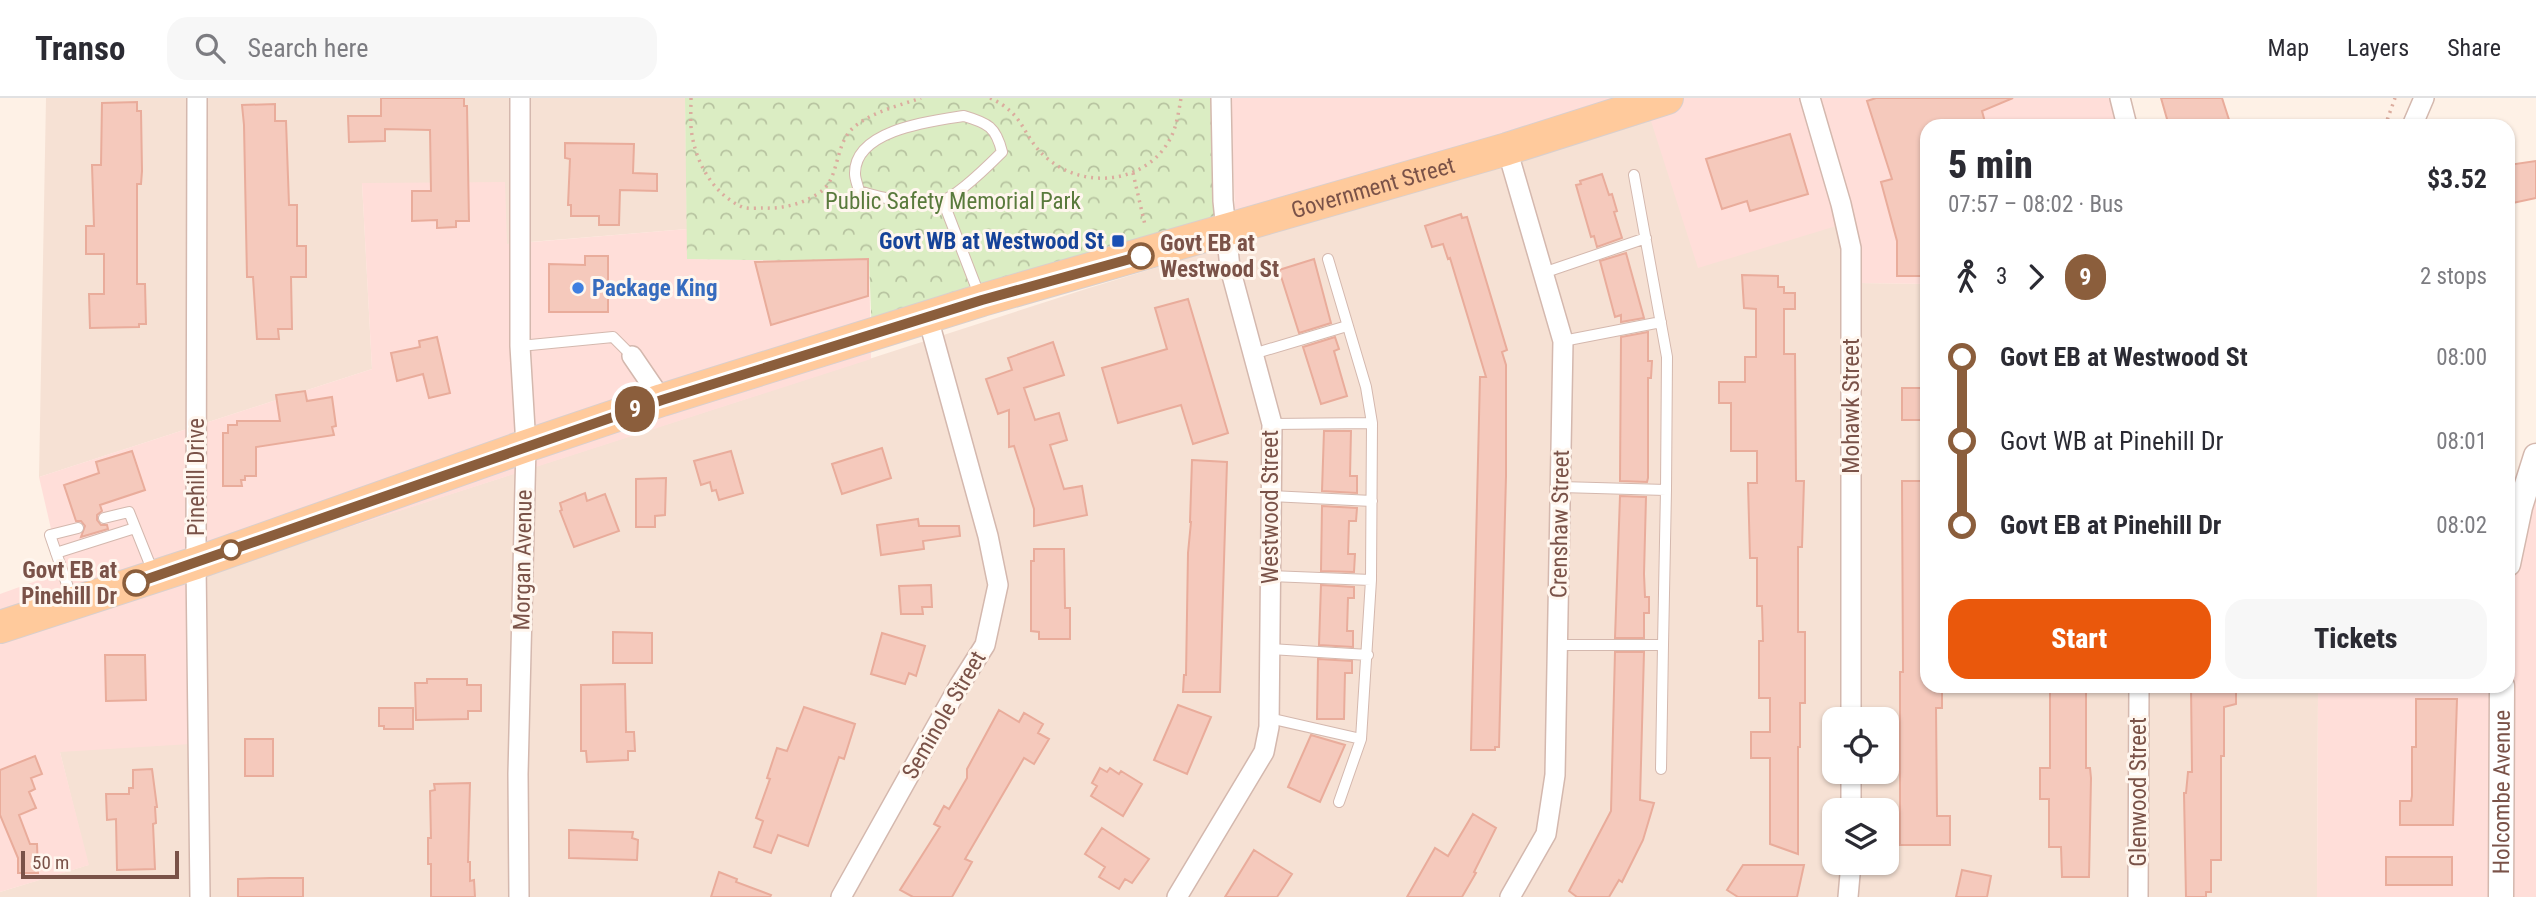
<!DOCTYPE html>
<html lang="en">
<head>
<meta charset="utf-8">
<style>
  :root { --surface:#fff; --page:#f7f7f7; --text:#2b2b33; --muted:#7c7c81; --line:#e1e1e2; --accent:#ea580c }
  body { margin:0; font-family:"Roboto Condensed",sans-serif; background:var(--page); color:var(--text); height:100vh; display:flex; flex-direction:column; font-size:26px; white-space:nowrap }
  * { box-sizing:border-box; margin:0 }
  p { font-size:23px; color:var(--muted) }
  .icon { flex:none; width:38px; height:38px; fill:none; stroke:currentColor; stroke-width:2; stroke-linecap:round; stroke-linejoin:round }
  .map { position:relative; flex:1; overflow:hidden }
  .sheet { position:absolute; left:1920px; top:21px; width:595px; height:574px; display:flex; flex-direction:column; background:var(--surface); border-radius:21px; box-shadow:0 2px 5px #0004 }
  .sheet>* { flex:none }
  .badge { padding:0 14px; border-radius:23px; font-size:24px; line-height:46px }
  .buttons { position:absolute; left:1822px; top:609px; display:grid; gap:14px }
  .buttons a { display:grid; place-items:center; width:77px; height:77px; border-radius:14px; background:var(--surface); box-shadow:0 2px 5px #0004; font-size:35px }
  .scale { position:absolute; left:21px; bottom:18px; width:158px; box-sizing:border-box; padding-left:7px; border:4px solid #7a5248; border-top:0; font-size:19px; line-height:24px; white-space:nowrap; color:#7a5248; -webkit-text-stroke:5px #fff6ee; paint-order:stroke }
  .map>.badge { position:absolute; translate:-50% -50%; box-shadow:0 0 0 4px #fff }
  .legs { display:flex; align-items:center; gap:10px; height:77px; padding:0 28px; font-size:23px }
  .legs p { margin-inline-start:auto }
  .overview { display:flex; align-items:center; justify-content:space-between; height:119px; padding:0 28px }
  h1 { font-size:38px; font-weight:800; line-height:52px }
  .button { display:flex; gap:14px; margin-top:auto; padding:14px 28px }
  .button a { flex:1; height:80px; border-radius:21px; background:var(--accent); color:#fff; font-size:28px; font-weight:800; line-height:80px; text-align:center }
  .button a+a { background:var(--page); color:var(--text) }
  ul { padding:0 28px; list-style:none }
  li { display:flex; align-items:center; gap:24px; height:84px; font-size:26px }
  li i { display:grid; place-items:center; width:10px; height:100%; margin:0 9px; background:currentColor }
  li i::after { content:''; width:18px; height:18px; margin:-9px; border:5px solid; border-radius:50%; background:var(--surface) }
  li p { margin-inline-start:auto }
  li:first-child i { background:linear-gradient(#0000 50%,currentColor 0) }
  li:last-child i { background:linear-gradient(currentColor 50%,#0000 0) }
  header { display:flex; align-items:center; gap:42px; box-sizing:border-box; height:98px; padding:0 35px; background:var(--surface); border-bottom:2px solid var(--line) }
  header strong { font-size:33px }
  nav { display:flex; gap:38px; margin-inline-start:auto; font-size:24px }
  .search { width:490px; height:63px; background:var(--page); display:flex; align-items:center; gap:18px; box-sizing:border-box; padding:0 24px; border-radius:21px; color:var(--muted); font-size:26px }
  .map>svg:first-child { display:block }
  .residential { fill:#f6e1d4; fill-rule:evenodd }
  .commercial { fill:#ffded9 }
  .forest { fill:url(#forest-crowns) }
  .building { fill:#f5c9bc; stroke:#e9ac9b; stroke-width:2 }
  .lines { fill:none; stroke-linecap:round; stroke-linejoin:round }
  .service-casing { stroke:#d4b8ae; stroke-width:12 }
  .minor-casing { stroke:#d4b8ae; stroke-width:22 }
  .tertiary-casing { stroke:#d4b8ae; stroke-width:27 }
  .primary-casing { stroke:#dacfcc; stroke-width:34 }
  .path { stroke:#dbac9e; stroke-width:3.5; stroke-dasharray:2 5; stroke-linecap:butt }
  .service { stroke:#fff; stroke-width:10 }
  .minor { stroke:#fff; stroke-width:19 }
  .tertiary { stroke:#fff; stroke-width:24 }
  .primary { stroke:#ffca9c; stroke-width:32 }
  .line-1-casing { stroke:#fff; stroke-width:16 }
  .line-1 { stroke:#8b5e3c; stroke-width:10 }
  .transit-dot { fill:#1a4fb4; stroke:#fff6ee; stroke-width:2.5 }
  .stop-1-dot { fill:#fff; stroke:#8b5e3c; stroke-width:3.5 }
  .shop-dot { fill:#3f7fe0; stroke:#fff6ee; stroke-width:2.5 }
  .labels { text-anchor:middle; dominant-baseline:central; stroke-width:6; stroke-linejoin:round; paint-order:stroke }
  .street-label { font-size:23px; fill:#7a5248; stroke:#fff6ee }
  .park-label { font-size:23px; fill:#597a3c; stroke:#fff6ee }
  .transit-label { font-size:23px; font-weight:bold; fill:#164399; stroke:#fff6ee; text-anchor:end }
  .stop-label { font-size:23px; font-weight:bold; fill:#7a5248; stroke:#fff6ee; text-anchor:start }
  .shop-label { font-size:23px; font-weight:bold; fill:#366cbe; stroke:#fff6ee; text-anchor:start }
</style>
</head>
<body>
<header>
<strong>Transo</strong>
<div class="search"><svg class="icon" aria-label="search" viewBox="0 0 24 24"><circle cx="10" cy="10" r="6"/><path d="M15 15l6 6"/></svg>Search here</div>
<nav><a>Map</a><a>Layers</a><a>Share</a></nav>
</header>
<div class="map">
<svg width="2536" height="799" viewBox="0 0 2536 799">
  <defs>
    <pattern id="forest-crowns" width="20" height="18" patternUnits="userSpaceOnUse" patternTransform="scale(1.75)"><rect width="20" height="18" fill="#dbedc3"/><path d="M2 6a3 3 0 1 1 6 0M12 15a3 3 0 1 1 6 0" fill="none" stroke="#b7c3a0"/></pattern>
  </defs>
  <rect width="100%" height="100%" fill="#fef1e6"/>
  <!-- residential -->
  <path class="residential" d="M 46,0 L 685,0 L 687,131 L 506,146 L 362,85 L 372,271 L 39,379 Z
    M 1651,20 L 1856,121 L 1858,185 L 1927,186 L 1927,588 L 2318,588 L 2317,799 L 0,799 L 0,794 L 88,767 L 60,654 L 206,475 L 1089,190 ZM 1834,621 L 1886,621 L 1886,674 L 1834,674 ZM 1834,712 L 1886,712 L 1886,765 L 1834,765 Z"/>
  <!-- commercial -->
  <path class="commercial" d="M 1231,0 L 2112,0 L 2120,25 L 2110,28 L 1927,28 L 1927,186 L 1858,185 L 1856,122 L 1698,170 L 1650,20 L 1236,146 Z
    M 505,84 L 507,146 L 687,131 L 687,161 L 869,164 L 871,261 L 207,475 L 207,645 L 60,654 L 89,767 L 0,794 L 0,496 L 61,474 L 39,379 L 372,271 L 362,85 Z
    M 2508,379 L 2536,379 L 2536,799 L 2317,799 L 2318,588 L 2508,588 Z"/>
  <!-- forest -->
  <path class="forest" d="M 685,0 L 1221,0 L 1226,134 L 872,236 L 869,164 L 687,161 Z"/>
  <!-- building -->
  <path class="building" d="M 381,0 L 464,0 L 464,8 L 467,8 L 469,123 L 456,123 L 456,129 L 437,130 L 437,122 L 412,123 L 412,93 L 431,93 L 430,32 L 385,31 L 385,43 L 349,44 L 348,18 L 381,18 Z
    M 1876,0 L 2013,0 L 1982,13 L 1986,28 L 1927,28 L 1927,178 L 1897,178 L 1897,143 L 1881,84 L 1892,81 L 1867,3 Z
    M 2161,0 L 2222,0 L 2231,28 L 2169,28 Z
    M 137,4 L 137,13 L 141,13 L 142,73 L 141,86 L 137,86 L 137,186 L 145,186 L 146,226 L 139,226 L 139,229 L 90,230 L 89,196 L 104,196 L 104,156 L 86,156 L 86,128 L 94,128 L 92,67 L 101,67 L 102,5 Z
    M 275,6 L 275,23 L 286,23 L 289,107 L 297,107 L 297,148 L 306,148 L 306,179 L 291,179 L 292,231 L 278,231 L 279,241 L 257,241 L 253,179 L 247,179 L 244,27 L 242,7 Z
    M 1790,36 L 1808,96 L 1750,113 L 1747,103 L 1722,111 L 1706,61 Z
    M 565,45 L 634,46 L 633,75 L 657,76 L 657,93 L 620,92 L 619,127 L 599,127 L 599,118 L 571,118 L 571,107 L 568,107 L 570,61 L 565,60 Z
    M 2536,63 L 2536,100 L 2508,106 L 2508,67 Z
    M 1602,76 L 1609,97 L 1612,96 L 1617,113 L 1614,114 L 1622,140 L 1597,149 L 1594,138 L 1591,139 L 1576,87 L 1581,86 L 1580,83 Z
    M 1461,116 L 1462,120 L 1467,119 L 1507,252 L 1502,254 L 1506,267 L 1506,378 L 1499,649 L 1495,649 L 1495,652 L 1471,652 L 1480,279 L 1486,279 L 1450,160 L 1448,161 L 1443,146 L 1432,149 L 1425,128 Z
    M 1626,155 L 1644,220 L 1621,224 L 1621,217 L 1615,219 L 1600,163 Z
    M 585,158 L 608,158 L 608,214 L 549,214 L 549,166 L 585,167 Z
    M 868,161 L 868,198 L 771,227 L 755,164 Z
    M 1314,161 L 1331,225 L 1299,235 L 1279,172 Z
    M 1742,177 L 1778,178 L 1778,189 L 1784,189 L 1784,195 L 1795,195 L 1795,211 L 1784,211 L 1784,256 L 1795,256 L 1796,383 L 1804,383 L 1802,449 L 1798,449 L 1798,534 L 1805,534 L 1805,605 L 1800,605 L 1800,649 L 1798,649 L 1798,756 L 1770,746 L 1770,660 L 1751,660 L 1751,634 L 1770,634 L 1770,600 L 1759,600 L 1759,543 L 1763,543 L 1762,508 L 1757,508 L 1757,460 L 1750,460 L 1748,385 L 1757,385 L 1757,353 L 1731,353 L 1731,305 L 1719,305 L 1719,284 L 1745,284 L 1745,259 L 1756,259 L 1756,211 L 1744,210 Z
    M 1188,201 L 1228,335 L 1193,346 L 1181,307 L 1118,325 L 1102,270 L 1167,251 L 1155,210 Z
    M 1648,234 L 1648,263 L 1652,263 L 1651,280 L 1648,280 L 1648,380 L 1647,384 L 1620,383 L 1621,239 Z
    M 437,239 L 450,295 L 429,300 L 423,276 L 397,283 L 391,255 L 420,249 L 419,243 Z
    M 1335,239 L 1339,251 L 1334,253 L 1347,298 L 1321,306 L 1303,249 Z
    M 1053,244 L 1064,277 L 1024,290 L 1035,322 L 1059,315 L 1067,342 L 1050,347 L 1064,391 L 1082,388 L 1087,417 L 1034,428 L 1034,411 L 1014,348 L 1009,349 L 1009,312 L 998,316 L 986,281 L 1012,272 L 1008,260 Z
    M 1902,290 L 1927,290 L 1927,322 L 1902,322 Z
    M 305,293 L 307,303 L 332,299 L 336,328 L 332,329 L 334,337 L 256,349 L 256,378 L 245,378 L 245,382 L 241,382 L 242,388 L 223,388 L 223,335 L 228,335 L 228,327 L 237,327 L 237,323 L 280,323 L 276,297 Z
    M 1324,333 L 1351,333 L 1350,378 L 1357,378 L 1357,395 L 1322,393 Z
    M 882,350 L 891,380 L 842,396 L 832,366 Z
    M 132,353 L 145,392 L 100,407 L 102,413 L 97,417 L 97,422 L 101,427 L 107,427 L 108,431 L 81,439 L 85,428 L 81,423 L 76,423 L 64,387 L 99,375 L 96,364 Z
    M 731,353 L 743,395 L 719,402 L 716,392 L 712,393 L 710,384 L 701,387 L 694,363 Z
    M 1192,362 L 1227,364 L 1220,594 L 1183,594 L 1184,577 L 1186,577 L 1188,455 L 1191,424 L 1190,424 Z
    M 666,380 L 665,417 L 655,418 L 655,429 L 636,429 L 636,381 Z
    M 1902,383 L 1927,383 L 1927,588 L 1942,588 L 1942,610 L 1936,610 L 1937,718 L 1950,718 L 1950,747 L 1900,747 L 1900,574 L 1903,574 Z
    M 585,395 L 587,403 L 605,396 L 619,433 L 574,449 L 560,413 L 562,412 L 560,405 Z
    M 1620,398 L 1646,399 L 1644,476 L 1645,499 L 1649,499 L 1649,515 L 1644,515 L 1644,540 L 1615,540 Z
    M 1322,408 L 1357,410 L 1356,423 L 1349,423 L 1348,456 L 1355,456 L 1354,474 L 1321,473 Z
    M 918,421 L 919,428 L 959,428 L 960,438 L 923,443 L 924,451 L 881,457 L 877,427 Z
    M 1034,451 L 1064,451 L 1065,510 L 1070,510 L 1070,541 L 1039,541 L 1039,534 L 1031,533 L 1031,463 L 1034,463 Z
    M 931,487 L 932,509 L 922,509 L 923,516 L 901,516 L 899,488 Z
    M 1321,487 L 1354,489 L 1354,500 L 1348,500 L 1347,533 L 1353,533 L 1353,549 L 1319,547 Z
    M 613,534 L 652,535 L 652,565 L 613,565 Z
    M 882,535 L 925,548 L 916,578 L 909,575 L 905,586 L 871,576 Z
    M 1615,554 L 1644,554 L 1640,702 L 1654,705 L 1643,742 L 1622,784 L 1619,782 L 1609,799 L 1577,799 L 1569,793 L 1611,713 Z
    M 105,557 L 145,557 L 146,602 L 106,603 Z
    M 1318,561 L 1352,563 L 1352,575 L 1345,575 L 1344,621 L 1317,621 Z
    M 427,581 L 467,581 L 467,587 L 481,587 L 481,613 L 468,613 L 468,621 L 416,622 L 415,585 L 427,585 Z
    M 625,586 L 626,634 L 634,634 L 635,653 L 628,653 L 628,662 L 587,664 L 586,653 L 581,653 L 581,587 Z
    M 2050,588 L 2086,588 L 2086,670 L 2090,670 L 2091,680 L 2089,779 L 2062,779 L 2061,749 L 2049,749 L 2049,701 L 2040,701 L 2040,670 L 2050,670 Z
    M 2191,588 L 2236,588 L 2236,606 L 2224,609 L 2224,658 L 2221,658 L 2221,762 L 2211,762 L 2211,794 L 2206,794 L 2206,799 L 2186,799 L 2184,695 L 2186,695 L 2188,674 L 2192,674 Z
    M 2416,601 L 2457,601 L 2453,727 L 2400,727 L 2400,703 L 2411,703 L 2412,698 L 2412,649 L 2416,649 Z
    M 1178,607 L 1211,619 L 1187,676 L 1154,662 Z
    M 804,609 L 855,626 L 844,661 L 839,659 L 808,748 L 778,737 L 771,755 L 754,749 L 763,723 L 756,720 L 770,681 L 767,680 L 777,650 L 787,653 Z
    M 379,610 L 413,610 L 413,631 L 384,631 L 384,628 L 379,628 Z
    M 999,612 L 1019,624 L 1024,615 L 1043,626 L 1038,635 L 1049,641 L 1034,666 L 1024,660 L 965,761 L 972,764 L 952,799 L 913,799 L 900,792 L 940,729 L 934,726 L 944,708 L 949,711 L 967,680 L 967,671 Z
    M 1311,637 L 1345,647 L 1320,704 L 1288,689 Z
    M 245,641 L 273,641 L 273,678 L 245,678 Z
    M 35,658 L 42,676 L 31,680 L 35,691 L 29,694 L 36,710 L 19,717 L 30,746 L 37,746 L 38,775 L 18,775 L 18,760 L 0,717 L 0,672 Z
    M 1100,670 L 1107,674 L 1110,670 L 1119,676 L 1121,673 L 1142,686 L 1123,718 L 1091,698 L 1097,688 L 1092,685 Z
    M 152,671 L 157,709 L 155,709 L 156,725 L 153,726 L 155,771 L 117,772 L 116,721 L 107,722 L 106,696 L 129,696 L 129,690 L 133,690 L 133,672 Z
    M 470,685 L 468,764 L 470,764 L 470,783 L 474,782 L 475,799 L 431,799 L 431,766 L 428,766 L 428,740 L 431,740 L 430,693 L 435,692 L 434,686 Z
    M 1473,716 L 1496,730 L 1474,774 L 1476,775 L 1462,799 L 1407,799 L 1435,750 L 1448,758 Z
    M 1102,730 L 1149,761 L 1132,785 L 1125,781 L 1119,791 L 1099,779 L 1105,769 L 1085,756 Z
    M 569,732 L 633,734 L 632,740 L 638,742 L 637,762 L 569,760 Z
    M 1254,752 L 1292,776 L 1277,799 L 1225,799 Z
    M 2386,759 L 2452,759 L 2452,787 L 2386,787 Z
    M 1743,767 L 1804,767 L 1797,799 L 1738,799 L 1727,792 Z
    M 1962,772 L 1991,778 L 1987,799 L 1956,799 Z
    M 719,774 L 737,781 L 736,784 L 771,797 L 770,799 L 711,799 Z
    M 270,780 L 303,780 L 303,799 L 238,799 L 238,781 Z"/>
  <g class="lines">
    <defs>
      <path id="service" d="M 964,18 C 988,25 996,29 1002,54 C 990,66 957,99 941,103 C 919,108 880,100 859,93 C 858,88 855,81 855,76 C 854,32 931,23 964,18 Z
        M 1634,77 L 1667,259 L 1666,392
        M 943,103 L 980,199
        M 1328,161 L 1366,289 L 1372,325 L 1371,482 L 1361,641 L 1339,704
        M 1543,175 L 1646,140
        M 1563,243 L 1661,224
        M 520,248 L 613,239 L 632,258
        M 1253,256 L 1347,228
        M 1272,326 L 1372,325
        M 1561,389 L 1666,392 L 1663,547
        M 1271,398 L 1372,403
        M 104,420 L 129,414 L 153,474
        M 56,455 L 135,430
        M 1270,478 L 1371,482
        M 72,501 L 50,437 L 78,430
        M 1558,547 L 1663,547 L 1661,671
        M 1270,551 L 1368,557
        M 1269,620 L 1361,641"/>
      <path id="minor" d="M 197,0 L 196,465 L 200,799
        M 1810,0 L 1841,106 L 1851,150 L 1851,621
        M 2120,0 L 2127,28
        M 2412,28 L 2424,0
        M 1507,51 L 1563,243 L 1555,677 L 1546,736 L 1510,799
        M 632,258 L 662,302
        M 1851,674 L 1851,712
        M 519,799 L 518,676 L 526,348 L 520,248 L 520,0
        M 841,799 L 959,588 L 985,547 L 998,487 L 988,438 L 928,220
        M 1177,799 L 1264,654 L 1269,629 L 1272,326 L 1230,170 L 1223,103 L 1221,0
        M 1848,799 L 1851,765
        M 2138,799 L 2139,588"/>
      <g id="tertiary">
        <path d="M 2508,466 L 2520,409 L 2536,358"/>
        <path id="s1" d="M 2501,799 L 2502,588"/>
      </g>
      <g id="primary">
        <path id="s2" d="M 0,529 L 196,465 L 526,348 L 662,302 L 982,202 L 1507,51 L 1667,0"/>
      </g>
    </defs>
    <!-- service casing -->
    <use href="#service" class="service-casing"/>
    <!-- minor casing -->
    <use href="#minor" class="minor-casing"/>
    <!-- tertiary casing -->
    <use href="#tertiary" class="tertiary-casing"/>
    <!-- primary casing -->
    <use href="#primary" class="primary-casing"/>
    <!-- path -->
    <path class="path" d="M 691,0 C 691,12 690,26 692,37 C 697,67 714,96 742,109 C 748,111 757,110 763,110 C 783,111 802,106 819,95 C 840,82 834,47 853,30 C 871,14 898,8 921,0
      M 990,0 C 1027,17 1021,39 1048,61 C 1086,93 1150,85 1172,37 C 1177,26 1179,12 1181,0
      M 2385,28 L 2395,0
      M 1133,75 L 1145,127"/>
    <!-- service -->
    <use href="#service" class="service"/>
    <!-- minor -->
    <use href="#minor" class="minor"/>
    <!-- tertiary -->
    <use href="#tertiary" class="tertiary"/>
    <!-- primary -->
    <use href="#primary" class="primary"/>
  </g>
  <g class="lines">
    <defs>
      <path id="line-1" d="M 136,485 L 662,302 L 982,202 L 1141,158"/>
    </defs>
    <!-- line-1 casing -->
    <use href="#line-1" class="line-1-casing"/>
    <!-- line-1 -->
    <use href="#line-1" class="line-1"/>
  </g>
  <!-- markers -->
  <rect class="transit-dot" x="1111" y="136" width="14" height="14" rx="3.5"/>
  <g class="stop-1-dot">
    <circle cx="1141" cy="158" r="12"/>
    <circle cx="231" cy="452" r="9"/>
    <circle cx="136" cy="485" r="12"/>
  </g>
  <circle class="shop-dot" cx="578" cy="190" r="7"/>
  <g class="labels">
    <!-- street labels -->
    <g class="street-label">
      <text stroke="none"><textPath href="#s2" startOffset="1442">Government Street</textPath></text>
      <text transform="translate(1851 308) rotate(-90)">Mohawk Street</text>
      <text transform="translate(196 379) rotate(-90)">Pinehill Drive</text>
      <text transform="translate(1270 409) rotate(-90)">Westwood Street</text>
      <text transform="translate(1560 426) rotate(-89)">Crenshaw Street</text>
      <text transform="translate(523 462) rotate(-89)">Morgan Avenue</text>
      <text transform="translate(944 617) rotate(-60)">Seminole Street</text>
      <text stroke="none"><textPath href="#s1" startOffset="105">Holcombe Avenue</textPath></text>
      <text transform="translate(2138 694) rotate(-90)">Glenwood Street</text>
    </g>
    <!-- park labels -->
    <g class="park-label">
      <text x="953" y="103">Public Safety Memorial Park</text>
    </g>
    <!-- transit labels -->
    <g class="transit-label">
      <text x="1104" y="143">Govt WB at Westwood St</text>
    </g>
    <!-- stop labels -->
    <g class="stop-label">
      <text x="1160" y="145">Govt EB at<tspan x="1160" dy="26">Westwood St</tspan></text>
      <text x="117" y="472" text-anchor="end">Govt EB at<tspan x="117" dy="26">Pinehill Dr</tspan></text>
    </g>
    <!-- shop labels -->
    <g class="shop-label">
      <text x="592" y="190">Package King</text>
    </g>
  </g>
</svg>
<div class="buttons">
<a><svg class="icon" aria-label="locate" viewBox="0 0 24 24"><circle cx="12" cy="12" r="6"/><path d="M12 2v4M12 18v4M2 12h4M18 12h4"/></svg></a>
<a><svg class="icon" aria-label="layers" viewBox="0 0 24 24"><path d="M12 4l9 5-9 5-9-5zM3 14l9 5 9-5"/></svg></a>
</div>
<div class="scale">50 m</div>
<b class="badge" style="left:635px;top:311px;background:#8b5e3c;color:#fff">9</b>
<section class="sheet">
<div class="overview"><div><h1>5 min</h1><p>07:57 – 08:02 · Bus</p></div><b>$3.52</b></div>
<div class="legs"><svg class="icon" aria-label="walk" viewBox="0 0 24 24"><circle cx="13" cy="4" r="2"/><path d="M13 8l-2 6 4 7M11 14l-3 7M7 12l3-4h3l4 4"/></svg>3<svg class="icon" aria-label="forward" viewBox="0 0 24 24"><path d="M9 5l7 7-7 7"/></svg><b class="badge" style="background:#8b5e3c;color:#fff">9</b><p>2 stops</p></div>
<ul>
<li><i style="color:#8b5e3c"></i><b>Govt EB at Westwood St</b><p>08:00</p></li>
<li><i style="color:#8b5e3c"></i><span>Govt WB at Pinehill Dr</span><p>08:01</p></li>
<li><i style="color:#8b5e3c"></i><b>Govt EB at Pinehill Dr</b><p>08:02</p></li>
</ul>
<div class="button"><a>Start</a><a>Tickets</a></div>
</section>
</div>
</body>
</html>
